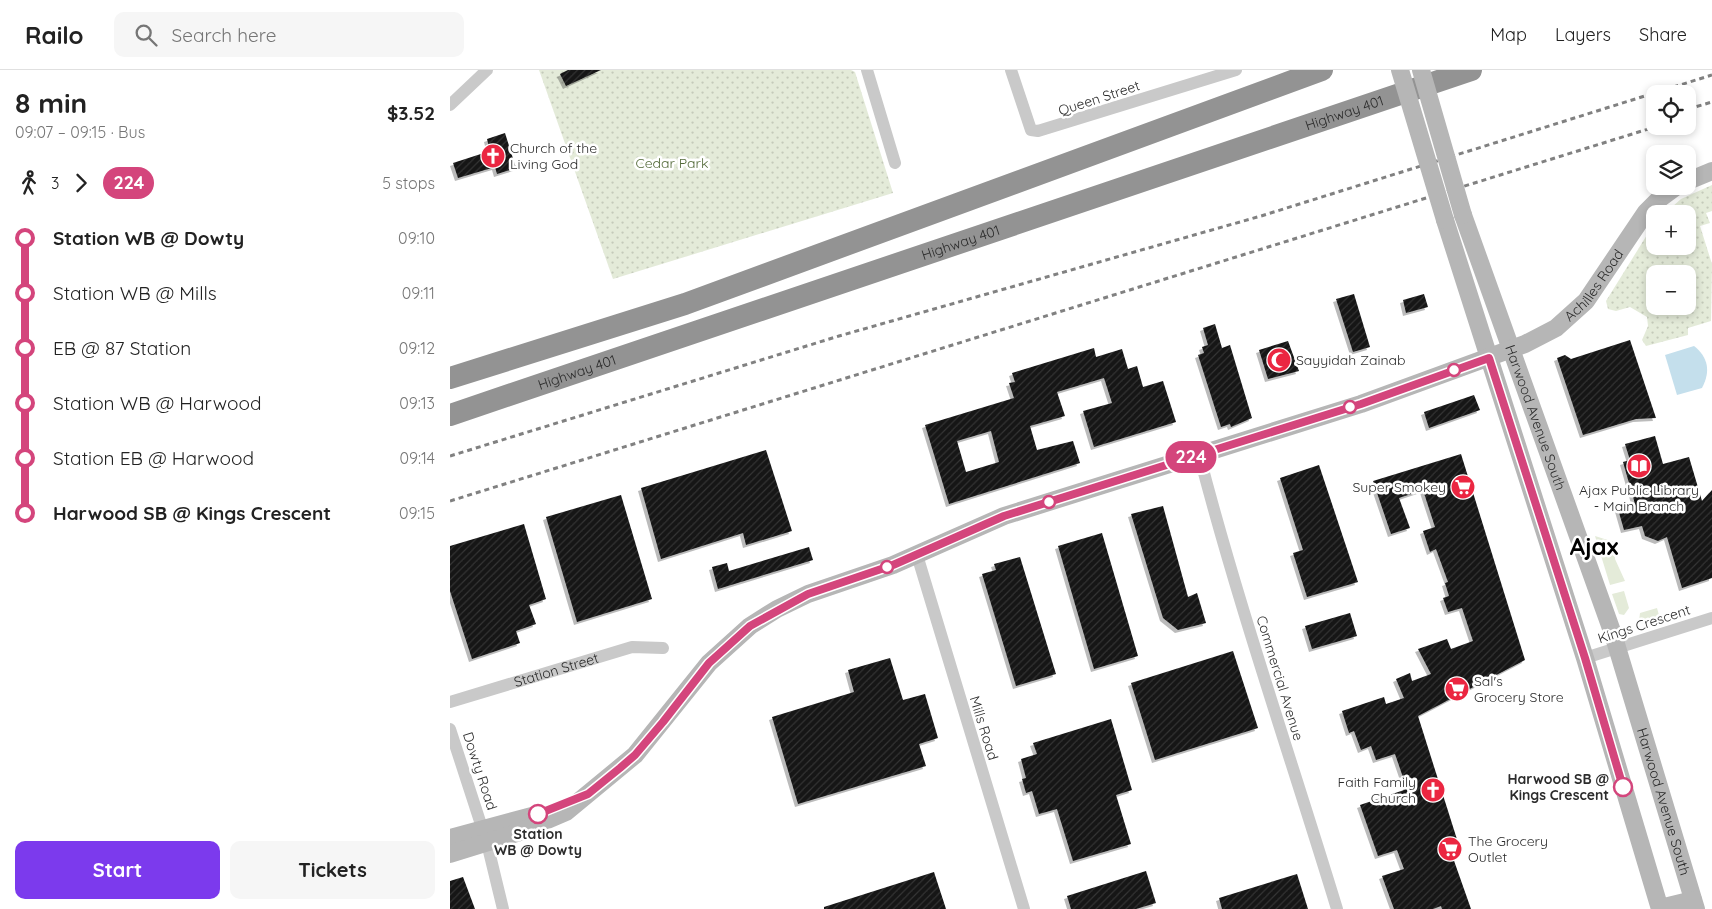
<!DOCTYPE html>
<html lang="en">
<head>
<meta charset="utf-8">
<style>
  :root { --surface:#fff; --page:#f6f6f6; --text:#222; --muted:#767676; --line:#e0e0e0; --accent:#7c3aed }
  body { margin:0; font-family:Quicksand,sans-serif; background:var(--page); color:var(--text); height:100vh; display:flex; flex-direction:column; font-size:19px; white-space:nowrap }
  * { box-sizing:border-box; margin:0 }
  p { font-size:16px; color:var(--muted) }
  .icon { flex:none; width:28px; height:28px; fill:none; stroke:currentColor; stroke-width:2; stroke-linecap:round; stroke-linejoin:round }
  .map { position:relative; flex:1; overflow:hidden }
  .sheet { display:flex; flex-direction:column; background:var(--surface); width:450px }
  .sheet>* { flex:none }
  .badge { padding:0 10px; border-radius:16px; font-size:18px; line-height:32px }
  .fabs { position:absolute; left:1196px; top:15px; display:grid; gap:10px }
  .fabs a { display:grid; place-items:center; width:50px; height:50px; border-radius:10px; background:var(--surface); box-shadow:0 2px 8px #0003; font-size:25px }
  .map>.badge { position:absolute; translate:-50% -50%; box-shadow:0 0 0 2px #fff }
  .legs { display:flex; align-items:center; gap:8px; height:55px; padding:0 15px; font-size:16px }
  .legs p { margin-inline-start:auto }
  .summary { display:flex; align-items:center; justify-content:space-between; height:85px; padding:0 15px }
  h1 { font-size:28px; font-weight:700; line-height:38px }
  .primary-button { display:flex; gap:10px; margin-top:auto; padding:10px 15px }
  .primary-button a { flex:1; height:58px; border-radius:10px; background:var(--accent); color:#fff; font-size:20px; font-weight:700; line-height:58px; text-align:center }
  .primary-button a+a { background:var(--page); color:var(--text) }
  ul { padding:0 15px; list-style:none }
  li { display:flex; align-items:center; gap:18px; height:55px; font-size:19px }
  li i { display:grid; place-items:center; width:8px; height:100%; margin:0 6px; background:currentColor }
  li i::after { content:''; width:12px; height:12px; margin:-6px; border:4px solid; border-radius:50%; background:var(--surface) }
  li p { margin-inline-start:auto }
  li:first-child i { background:linear-gradient(#0000 50%,currentColor 0) }
  li:last-child i { background:linear-gradient(currentColor 50%,#0000 0) }
  header { display:flex; align-items:center; gap:30px; box-sizing:border-box; height:70px; padding:0 25px; background:var(--surface); border-bottom:1px solid var(--line) }
  header strong { font-size:24px }
  nav { display:flex; gap:28px; margin-inline-start:auto; font-size:18px }
  .search { width:350px; height:45px; background:var(--page); display:flex; align-items:center; gap:12px; box-sizing:border-box; padding:0 18px; border-radius:10px; color:var(--muted); font-size:19px }
  main { display:flex; flex:1; min-height:0 }
  .map>svg:first-child { display:block }
  .grass { fill:#e4ebd9 }
  .park { fill:url(#park-dots); fill-rule:evenodd }
  .water { fill:#c4dfec }
  .building { fill:url(#building-hatch); fill-rule:evenodd; filter:url(#shadow) }
  .lines { fill:none; stroke-linecap:round; stroke-linejoin:round }
  .street { stroke:#c9c9c9; stroke-width:12 }
  .secondary { stroke:#b6b6b6; stroke-width:18 }
  .highway { stroke:#939393; stroke-width:22 }
  .rail { stroke:#818181; stroke-width:3; stroke-dasharray:5 4; stroke-linecap:butt }
  .secondary-bridge { stroke:#b6b6b6; stroke-width:18 }
  .line-1-casing { stroke:#fff; stroke-width:11 }
  .line-1 { stroke:#d4457c; stroke-width:8 }
  .stop-1-dot { fill:#fff; stroke:#d4457c; stroke-width:2.5 }
  .labels { text-anchor:middle; dominant-baseline:central; stroke-width:5; stroke-linejoin:round; paint-order:stroke }
  .street-label { font-size:14px; fill:#2c2c2c; stroke:#fff }
  .poi-label { font-size:14px; fill:#2c2c2c; stroke:#fff; text-anchor:start }
  .park-label { font-size:14px; fill:#526938; stroke:#fff }
  .stop-label { font-size:14px; font-weight:bold; fill:#2c2c2c; stroke:#fff; text-anchor:end }
  .town-label { font-size:24px; font-weight:bold; fill:#000; stroke:#fff }
</style>
</head>
<body>
<header>
<strong>Railo</strong>
<div class="search"><svg class="icon" aria-label="search" viewBox="0 0 24 24"><circle cx="10" cy="10" r="6"/><path d="M15 15l6 6"/></svg>Search here</div>
<nav><a>Map</a><a>Layers</a><a>Share</a></nav>
</header>
<main>
<section class="sheet">
<div class="summary"><div><h1>8 min</h1><p>09:07 – 09:15 · Bus</p></div><b>$3.52</b></div>
<div class="legs"><svg class="icon" aria-label="walk" viewBox="0 0 24 24"><circle cx="13" cy="4" r="2"/><path d="M13 8l-2 6 4 7M11 14l-3 7M7 12l3-4h3l4 4"/></svg>3<svg class="icon" aria-label="forward" viewBox="0 0 24 24"><path d="M9 5l7 7-7 7"/></svg><b class="badge" style="background:#d4457c;color:#fff">224</b><p>5 stops</p></div>
<ul>
<li><i style="color:#d4457c"></i><b>Station WB @ Dowty</b><p>09:10</p></li>
<li><i style="color:#d4457c"></i><span>Station WB @ Mills</span><p>09:11</p></li>
<li><i style="color:#d4457c"></i><span>EB @ 87 Station</span><p>09:12</p></li>
<li><i style="color:#d4457c"></i><span>Station WB @ Harwood</span><p>09:13</p></li>
<li><i style="color:#d4457c"></i><span>Station EB @ Harwood</span><p>09:14</p></li>
<li><i style="color:#d4457c"></i><b>Harwood SB @ Kings Crescent</b><p>09:15</p></li>
</ul>
<div class="primary-button"><a>Start</a><a>Tickets</a></div>
</section>
<div class="map">
<svg width="1262" height="839" viewBox="0 0 1262 839">
  <defs>
    <pattern id="park-dots" width="8" height="8" patternUnits="userSpaceOnUse" patternTransform="scale(1.25)"><rect width="8" height="8" fill="#e4ebd9"/><path d="M2 2h.1M6 6h.1" fill="none" stroke="#c4caba" stroke-width="1.8" stroke-linecap="round"/></pattern>
    <pattern id="building-hatch" width="6" height="6" patternUnits="userSpaceOnUse" patternTransform="scale(1.25)"><rect width="6" height="6" fill="#131313"/><path d="M-1 1l2-2M0 6l6-6M5 7l2-2" fill="none" stroke="#363636"/></pattern>
    <filter id="shadow"><feDropShadow dx="-3" dy="3" stdDeviation="0" flood-color="#0004"/></filter>
  </defs>
  <rect width="100%" height="100%" fill="#fff"/>
  <!-- grass -->
  <path class="grass" d="M 1145,466 L 1164,472 L 1165,489 L 1175,511 L 1160,515 Z
    M 1174,521 L 1179,538 L 1174,545 L 1169,544 L 1162,524 Z
    M 1207,538 L 1210,549 L 1194,554 L 1189,551 L 1190,543 Z"/>
  <!-- park -->
  <path class="park" d="M 89,0 L 401,0 L 405,2 L 443,123 L 163,209 Z
    M 1262,115 L 1262,141 L 1256,143 L 1260,153 L 1250,156 L 1262,194 L 1261,251 L 1238,258 L 1238,265 L 1196,276 L 1192,270 L 1198,256 L 1197,247 L 1180,237 L 1166,241 L 1158,239 L 1156,231 L 1205,152 L 1205,176 L 1238,176 L 1238,144 L 1214,144 L 1231,129 ZM 1205,204 L 1238,204 L 1238,236 L 1205,236 Z"/>
  <!-- water -->
  <path class="water" d="M 1244,276 C 1258,287 1261,301 1252,318 L 1227,325 L 1215,285 Z"/>
  <!-- building -->
  <path class="building" d="M 118,0 L 151,0 L 116,16 L 110,4 Z
    M 55,63 L 66,98 L 47,104 L 45,97 L 8,108 L 3,93 L 40,81 L 37,69 Z
    M 904,224 L 920,277 L 903,282 L 886,229 Z
    M 974,224 L 978,237 L 956,243 L 953,230 Z
    M 765,254 L 772,278 L 780,275 L 802,348 L 781,357 L 780,354 L 771,357 L 748,285 L 754,283 L 752,277 L 758,275 L 753,258 Z
    M 1180,270 L 1206,348 L 1186,349 L 1133,365 L 1107,288 L 1115,285 L 1121,289 Z
    M 838,271 L 849,301 L 818,309 L 809,280 Z
    M 644,278 L 646,287 L 672,279 L 678,299 L 687,296 L 693,317 L 713,311 L 726,352 L 644,377 L 633,341 L 662,333 L 654,308 L 607,322 L 615,346 L 580,356 L 587,380 L 623,371 L 630,393 L 499,434 L 475,355 L 564,328 L 559,313 L 565,312 L 562,303 ZM 541,361 L 549,392 L 516,402 L 507,371 Z
    M 1024,325 L 1030,340 L 979,358 L 974,342 Z
    M 1205,366 L 1213,394 L 1239,387 L 1252,431 L 1262,420 L 1262,508 L 1232,518 L 1217,467 L 1208,471 L 1195,466 L 1192,456 L 1174,460 L 1168,439 L 1185,434 L 1173,392 L 1180,390 L 1175,374 Z
    M 316,380 L 342,461 L 296,475 L 293,463 L 211,489 L 191,418 Z
    M 1011,384 L 1075,590 L 968,646 L 1011,782 L 1002,785 L 1021,839 L 992,839 L 991,836 L 983,839 L 944,839 L 932,806 L 954,799 L 947,780 L 928,786 L 910,735 L 957,719 L 945,684 L 926,690 L 921,676 L 911,680 L 904,661 L 899,663 L 892,641 L 934,627 L 936,634 L 954,628 L 946,609 L 960,603 L 962,611 L 981,604 L 968,579 L 997,569 L 1001,579 L 1023,571 L 1012,538 L 998,542 L 993,528 L 999,526 L 995,513 L 998,512 L 986,479 L 980,482 L 973,461 L 985,457 L 973,420 L 949,428 L 960,458 L 941,464 L 923,411 Z
    M 869,395 L 908,512 L 857,527 L 843,483 L 853,480 L 830,408 Z
    M 171,425 L 202,529 L 127,552 L 96,447 Z
    M 713,436 L 738,527 L 747,523 L 756,553 L 728,560 L 713,548 L 681,444 Z
    M 74,454 L 96,529 L 79,535 L 86,554 L 66,561 L 70,573 L 22,589 L 0,521 L 0,476 Z
    M 652,463 L 688,586 L 644,599 L 608,476 Z
    M 359,477 L 363,490 L 268,519 L 262,497 L 277,493 L 279,501 Z
    M 570,487 L 606,604 L 566,616 L 532,504 L 546,500 L 544,494 Z
    M 900,543 L 907,566 L 862,579 L 855,556 Z
    M 783,581 L 808,658 L 705,690 L 681,613 Z
    M 440,588 L 453,630 L 475,624 L 488,668 L 469,674 L 476,696 L 348,734 L 322,647 L 404,622 L 398,600 Z
    M 661,649 L 682,720 L 666,725 L 681,774 L 623,791 L 607,739 L 589,744 L 582,721 L 576,723 L 572,709 L 576,708 L 571,689 L 587,684 L 583,673 Z
    M 696,801 L 706,833 L 686,839 L 621,839 L 617,826 Z
    M 484,802 L 496,839 L 374,839 L 374,837 Z
    M 847,804 L 858,839 L 772,839 L 769,828 Z
    M 13,807 L 25,839 L 0,839 L 0,811 Z"/>
  <g class="lines">
    <!-- street -->
    <g class="street">
      <path d="M 417,0 L 445,93"/>
      <path d="M 561,0 L 581,60 L 588,61 L 786,0"/>
      <path d="M 0,35 L 37,0"/>
      <path d="M 749,384 C 789,538 841,688 887,839"/>
      <path d="M 467,485 L 574,839"/>
      <path d="M 1135,588 L 1262,548"/>
      <path id="s1" d="M 0,632 L 182,577 L 213,578"/>
      <path d="M 0,659 L 37,773 L 53,839"/>
    </g>
    <!-- secondary -->
    <g class="secondary">
      <path d="M 1238,111 L 1262,101"/>
      <path id="s2" d="M 1013,145 L 1163,564 L 1246,839"/>
      <path d="M 995,150 L 1135,588 L 1210,839"/>
      <path d="M 0,768 L 82,746"/>
      <path id="s3" d="M 0,784 L 67,763 L 116,742 L 185,685 L 259,593 L 300,556 L 327,539 L 358,524 L 443,495 L 554,446 L 911,334 L 1075,274 L 1106,258 L 1136,231 L 1196,142 L 1208,130 L 1227,116"/>
      <path d="M 1210,838 L 1243,830"/>
    </g>
    <!-- highway -->
    <g class="highway">
      <path d="M 0,308 L 235,234 L 872,0"/>
      <path id="s4" d="M 0,345 L 1021,0"/>
    </g>
    <!-- rail -->
    <path class="rail" d="M 1238,39 L 1262,32
      M 0,386 L 389,266 L 811,146 L 1262,5
      M 0,431 L 1208,56"/>
    <!-- secondary-bridge -->
    <path class="secondary-bridge" d="M 950,0 L 995,150
      M 971,0 L 1013,145"/>
  </g>
  <g class="lines">
    <defs>
      <path id="line-1" d="M 88,744 L 138,724 L 170,698 L 185,685 L 213,652 L 259,593 L 300,556 L 358,524 L 443,495 L 554,446 L 911,334 L 1039,288 L 1135,588 L 1173,717"/>
    </defs>
    <!-- line-1 casing -->
    <use href="#line-1" class="line-1-casing"/>
    <!-- line-1 -->
    <use href="#line-1" class="line-1"/>
  </g>
  <!-- icons -->
  <defs>
    <symbol id="church-disc" viewBox="-11 -11 22 22"><circle r="9.5" fill="#eb2641" stroke="#fff"/><path d="M-1.2-6h2.4v3.5h3.3v2.4h-3.3V6h-2.4V-.1h-3.3v-2.4h3.3Z" fill="#fff"/></symbol>
    <symbol id="mosque-disc" viewBox="-11 -11 22 22"><circle r="9.5" fill="#eb2641" stroke="#fff"/><path d="M3.5-4.9A6 6 0 1 0 3.5 4.9A5 5 0 1 1 3.5-4.9Z" fill="#fff"/></symbol>
    <symbol id="library-disc" viewBox="-11 -11 22 22"><circle r="9.5" fill="#eb2641" stroke="#fff"/><path d="M-6-4Q-3-5.5-.7-3.5V5Q-3 3-6 4ZM6-4Q3-5.5 .7-3.5V5Q3 3 6 4Z" fill="#fff"/></symbol>
    <symbol id="supermarket-disc" viewBox="-11 -11 22 22"><circle r="9.5" fill="#eb2641" stroke="#fff"/><path d="M-6-5.5h2.5l.6 2H6L4.5 2H-2.5L-4.4-4H-6ZM-1.5 3.2a1.3 1.3 0 1 0 .1 0ZM3 3.2a1.3 1.3 0 1 0 .1 0Z" fill="#fff"/></symbol>
  </defs>
  <g fill-rule="evenodd">
    <use href="#church-disc" x="29" y="72" width="28" height="28"/>
    <use href="#mosque-disc" x="815" y="276" width="28" height="28"/>
    <use href="#library-disc" x="1175" y="382" width="28" height="28"/>
    <use href="#supermarket-disc" x="999" y="403" width="28" height="28"/>
    <use href="#supermarket-disc" x="993" y="605" width="28" height="28"/>
    <use href="#church-disc" x="969" y="706" width="28" height="28"/>
    <use href="#supermarket-disc" x="986" y="765" width="28" height="28"/>
  </g>
  <!-- markers -->
  <g class="stop-1-dot">
    <circle cx="1004" cy="300" r="6"/>
    <circle cx="900" cy="337" r="6"/>
    <circle cx="599" cy="432" r="6"/>
    <circle cx="437" cy="497" r="6"/>
    <circle cx="1173" cy="717" r="9"/>
    <circle cx="88" cy="744" r="9"/>
  </g>
  <g class="labels">
    <!-- street labels -->
    <g class="street-label">
      <text transform="translate(649 28) rotate(-18)">Queen Street</text>
      <text stroke="none"><textPath href="#s4" startOffset="944">Highway 401</textPath></text>
      <text stroke="none"><textPath href="#s4" startOffset="539">Highway 401</textPath></text>
      <text stroke="none"><textPath href="#s3" startOffset="1305">Achilles Road</textPath></text>
      <text stroke="none"><textPath href="#s4" startOffset="134">Highway 401</textPath></text>
      <text stroke="none"><textPath href="#s2" startOffset="215">Harwood Avenue South</textPath></text>
      <text transform="translate(1194 554) rotate(-18)">Kings Crescent</text>
      <text stroke="none"><textPath href="#s1" startOffset="111">Station Street</textPath></text>
      <text transform="translate(830 608) rotate(73)">Commercial Avenue</text>
      <text transform="translate(534 658) rotate(73)">Mills Road</text>
      <text transform="translate(30 701) rotate(72)">Dowty Road</text>
      <text stroke="none"><textPath href="#s2" startOffset="620">Harwood Avenue South</textPath></text>
    </g>
    <!-- poi labels -->
    <g class="poi-label">
      <text x="60" y="78">Church of the<tspan x="60" dy="16">Living God</tspan></text>
      <text x="846" y="290">Sayyidah Zainab</text>
      <text x="996" y="417" text-anchor="end">Super Smokey</text>
      <text x="1189" y="420" text-anchor="middle">Ajax Public Library<tspan x="1189" dy="16">- Main Branch</tspan></text>
      <text x="1024" y="611">Sal's<tspan x="1024" dy="16">Grocery Store</tspan></text>
      <text x="966" y="712" text-anchor="end">Faith Family<tspan x="966" dy="16">Church</tspan></text>
      <text x="1018" y="771">The Grocery<tspan x="1018" dy="16">Outlet</tspan></text>
    </g>
    <!-- park labels -->
    <g class="park-label">
      <text x="222" y="93">Cedar Park</text>
    </g>
    <!-- stop labels -->
    <g class="stop-label">
      <text x="1159" y="709">Harwood SB @<tspan x="1159" dy="16">Kings Crescent</tspan></text>
      <text x="88" y="764" text-anchor="middle">Station<tspan x="88" dy="16">WB @ Dowty</tspan></text>
    </g>
    <!-- town labels -->
    <g class="town-label">
      <text x="1144" y="476">Ajax</text>
    </g>
  </g>
</svg>
<div class="fabs">
<a><svg class="icon" aria-label="locate" viewBox="0 0 24 24"><circle cx="12" cy="12" r="6"/><path d="M12 2v4M12 18v4M2 12h4M18 12h4"/></svg></a>
<a><svg class="icon" aria-label="layers" viewBox="0 0 24 24"><path d="M12 4l9 5-9 5-9-5zM3 14l9 5 9-5"/></svg></a>
<a>+</a>
<a>−</a>
</div>
<b class="badge" style="left:741px;top:387px;background:#d4457c;color:#fff">224</b>
</div>
</main>
</body>
</html>
